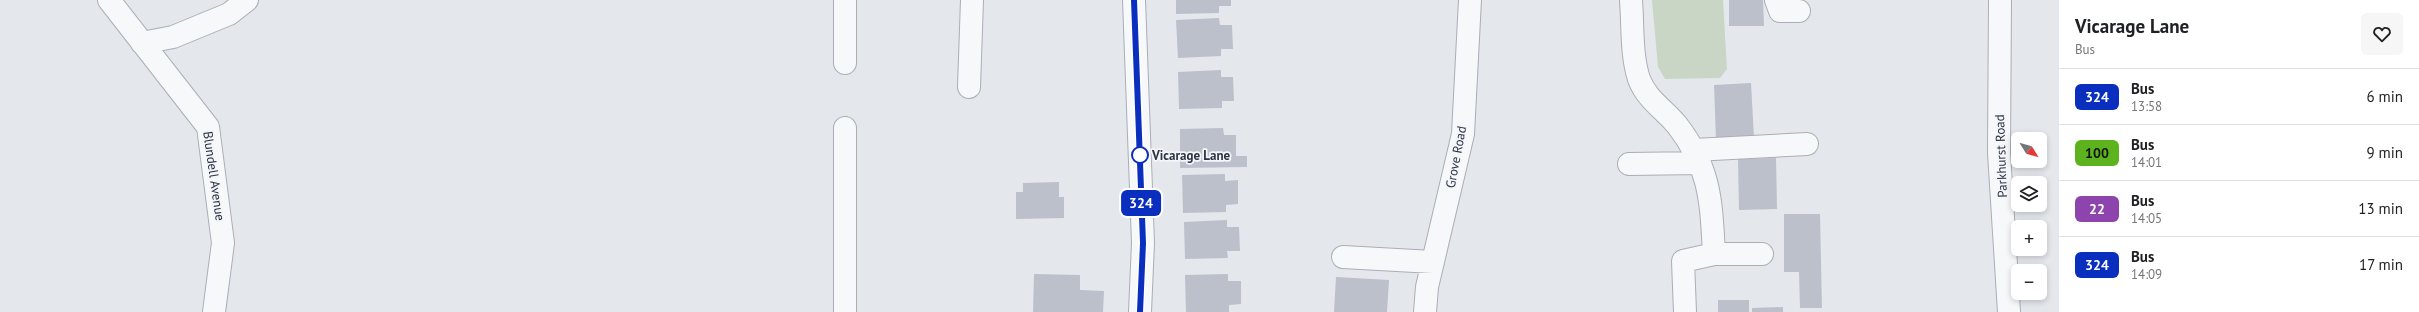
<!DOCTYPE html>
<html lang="en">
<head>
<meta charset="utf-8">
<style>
  :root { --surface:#fff; --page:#f6f6f6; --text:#202124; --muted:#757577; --line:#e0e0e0 }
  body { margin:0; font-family:"PT Sans",sans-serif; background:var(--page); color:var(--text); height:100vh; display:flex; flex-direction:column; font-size:15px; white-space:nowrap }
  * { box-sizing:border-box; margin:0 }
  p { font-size:13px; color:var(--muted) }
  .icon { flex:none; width:22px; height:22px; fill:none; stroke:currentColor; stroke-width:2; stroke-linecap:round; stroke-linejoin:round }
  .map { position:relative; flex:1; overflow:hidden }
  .side { display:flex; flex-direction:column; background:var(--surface); width:360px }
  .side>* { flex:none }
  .badge { padding:0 8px; border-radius:6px; font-size:14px; line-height:26px }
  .needle { width:26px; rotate:127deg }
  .tools { position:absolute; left:2011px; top:132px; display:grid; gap:8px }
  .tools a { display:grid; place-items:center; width:36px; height:36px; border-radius:6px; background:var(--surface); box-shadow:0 2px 6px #0003; font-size:20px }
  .map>.badge { position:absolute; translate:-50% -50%; box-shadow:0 0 0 2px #fff }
  .round { display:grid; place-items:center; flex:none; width:42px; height:42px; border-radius:6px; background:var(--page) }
  .summary { display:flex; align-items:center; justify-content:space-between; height:68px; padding:0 16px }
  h1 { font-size:19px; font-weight:700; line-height:30px }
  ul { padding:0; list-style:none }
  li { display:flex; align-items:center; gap:12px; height:56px; padding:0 16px; border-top:1px solid var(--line) }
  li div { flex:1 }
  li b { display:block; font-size:15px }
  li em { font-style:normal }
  li .badge { min-width:44px; font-weight:700; text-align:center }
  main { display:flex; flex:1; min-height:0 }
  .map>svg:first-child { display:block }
  .green { fill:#c9d6c5 }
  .building { fill:#bbc0ca }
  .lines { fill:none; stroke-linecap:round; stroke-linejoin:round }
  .minor-casing { stroke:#a9aeb7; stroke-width:24 }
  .minor { stroke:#f7f8fa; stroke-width:22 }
  .line-casing { stroke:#fff; stroke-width:9 }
  .line { stroke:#0a2ebe; stroke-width:6 }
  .stop-dot { fill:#fff; stroke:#0a2ebe; stroke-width:2 }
  .labels { text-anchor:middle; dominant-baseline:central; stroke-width:3.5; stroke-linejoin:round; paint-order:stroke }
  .stop-label { font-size:13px; font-weight:bold; fill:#2b3445; stroke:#f4f6f9; text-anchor:start }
  .street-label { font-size:13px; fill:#2b3445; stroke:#f4f6f9 }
</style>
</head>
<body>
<main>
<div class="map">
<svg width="2059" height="312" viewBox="0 0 2059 312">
  <rect width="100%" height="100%" fill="#e4e7ec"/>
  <!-- green -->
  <path class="green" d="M 1652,0 L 1723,0 L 1727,69 L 1720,78 L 1665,79 L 1658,67 Z"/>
  <!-- building -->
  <path class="building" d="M 1176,0 L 1231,0 L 1231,6 L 1219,6 L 1219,13 L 1176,14 Z
    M 1729,0 L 1763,0 L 1764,26 L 1729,26 Z
    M 1219,18 L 1220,25 L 1232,25 L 1233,49 L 1221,49 L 1221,56 L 1178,58 L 1176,20 Z
    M 1221,70 L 1221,77 L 1233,77 L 1234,101 L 1222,101 L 1222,108 L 1179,109 L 1178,72 Z
    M 1751,83 L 1754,138 L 1716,140 L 1714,85 Z
    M 1223,128 L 1224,135 L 1236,135 L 1236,156 L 1247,156 L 1247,167 L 1180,168 L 1180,129 Z
    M 1776,158 L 1777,209 L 1739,210 L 1738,159 Z
    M 1225,174 L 1225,181 L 1238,180 L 1238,204 L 1226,205 L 1226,212 L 1183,213 L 1182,175 Z
    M 1059,182 L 1059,197 L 1064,197 L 1064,218 L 1016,219 L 1016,192 L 1023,192 L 1023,183 Z
    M 1784,214 L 1820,214 L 1822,308 L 1800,308 L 1799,272 L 1784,272 Z
    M 1227,220 L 1227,227 L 1239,227 L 1240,251 L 1227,251 L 1228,258 L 1185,259 L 1184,222 Z
    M 1034,274 L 1080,275 L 1080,290 L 1104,291 L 1103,312 L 1033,312 Z
    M 1228,274 L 1228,281 L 1241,281 L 1241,304 L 1229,305 L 1229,312 L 1186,312 L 1185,275 Z
    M 1336,277 L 1389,280 L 1387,312 L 1334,312 Z
    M 1718,300 L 1749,300 L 1749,312 L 1718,312 Z
    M 1783,307 L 1783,312 L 1752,312 L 1752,308 Z"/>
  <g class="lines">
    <defs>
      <path id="minor" d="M 109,0 L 208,127 L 223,243 L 214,312
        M 1134,0 L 1143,243 L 1140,312
        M 1631,0 C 1633,25 1631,55 1639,79 C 1647,100 1664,109 1677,125 C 1711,169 1711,201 1714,254
        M 1776,0 L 1780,11 L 1799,11
        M 2000,0 L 1999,153 L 2009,312
        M 142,43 L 173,37 L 229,14 L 247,0
        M 845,63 L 845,0
        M 969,87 L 972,0
        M 1694,150 L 1807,144
        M 1629,164 L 1700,163
        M 1343,257 L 1433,262
        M 845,312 L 845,128
        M 1425,312 L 1427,287 L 1463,134 L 1470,0
        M 1685,312 L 1683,261 L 1714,254 L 1762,254"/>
    </defs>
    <!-- minor casing -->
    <use href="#minor" class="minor-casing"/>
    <!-- minor -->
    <use href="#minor" class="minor"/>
  </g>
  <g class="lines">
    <defs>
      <path id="line" d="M 1134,0 L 1143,243 L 1140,312"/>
    </defs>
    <!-- line casing -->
    <use href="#line" class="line-casing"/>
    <!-- line -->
    <use href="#line" class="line"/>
  </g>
  <!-- markers -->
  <circle class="stop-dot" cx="1140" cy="155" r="8"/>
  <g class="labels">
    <!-- stop labels -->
    <g class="stop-label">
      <text x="1152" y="155">Vicarage Lane</text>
    </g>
    <!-- street labels -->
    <g class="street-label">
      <text transform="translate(2001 156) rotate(-92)">Parkhurst Road</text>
      <text transform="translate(1456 157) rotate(-79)">Grove Road</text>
      <text transform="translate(214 176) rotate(82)">Blundell Avenue</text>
    </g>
  </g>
</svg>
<div class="tools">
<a><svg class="needle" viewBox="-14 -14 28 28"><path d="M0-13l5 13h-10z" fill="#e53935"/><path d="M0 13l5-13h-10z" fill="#757577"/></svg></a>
<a><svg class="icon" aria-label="layers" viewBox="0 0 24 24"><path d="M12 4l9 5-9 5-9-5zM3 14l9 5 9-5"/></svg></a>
<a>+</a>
<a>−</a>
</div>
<b class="badge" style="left:1141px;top:203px;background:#0a2ebe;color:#fff">324</b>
</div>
<section class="side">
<div class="summary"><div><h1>Vicarage Lane</h1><p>Bus</p></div><a class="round"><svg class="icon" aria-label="heart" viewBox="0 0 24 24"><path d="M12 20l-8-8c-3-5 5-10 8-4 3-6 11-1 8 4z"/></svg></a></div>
<ul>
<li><span class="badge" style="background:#0a2ebe;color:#fff">324</span><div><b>Bus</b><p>13:58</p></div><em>6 min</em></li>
<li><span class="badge" style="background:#5cb31e;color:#111">100</span><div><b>Bus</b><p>14:01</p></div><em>9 min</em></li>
<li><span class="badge" style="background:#8e44ad;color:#fff">22</span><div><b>Bus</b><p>14:05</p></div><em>13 min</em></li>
<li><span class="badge" style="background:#0a2ebe;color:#fff">324</span><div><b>Bus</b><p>14:09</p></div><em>17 min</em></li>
</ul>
</section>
</main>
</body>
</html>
